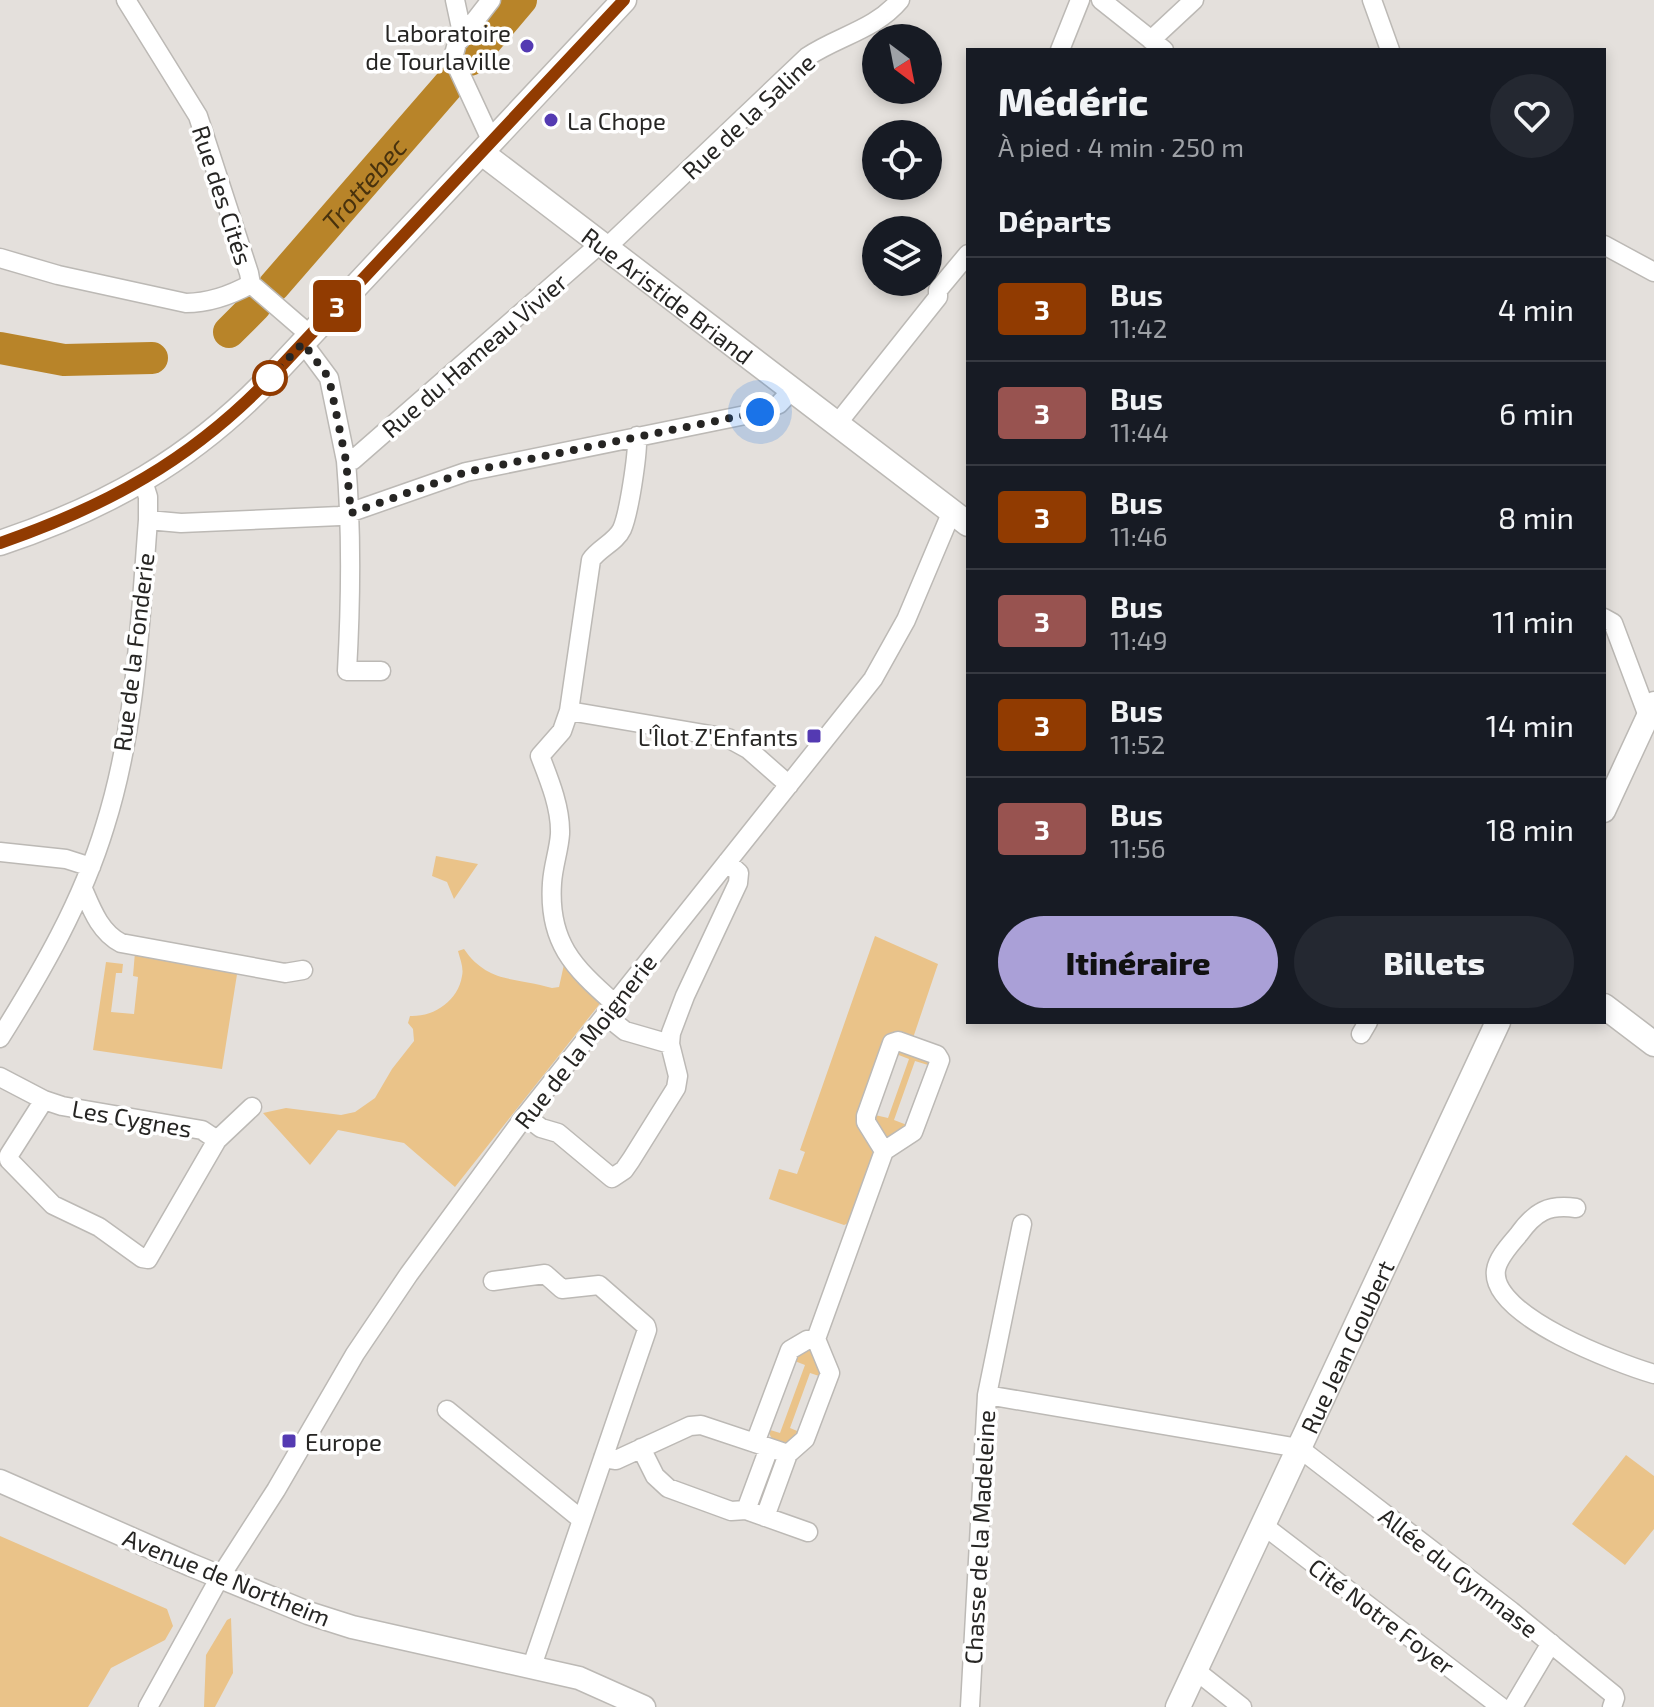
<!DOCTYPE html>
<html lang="fr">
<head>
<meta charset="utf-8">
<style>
  :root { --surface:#171b24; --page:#242831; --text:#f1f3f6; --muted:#9ea1a6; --line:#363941; --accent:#aaa0d7 }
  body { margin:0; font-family:"Exo 2",sans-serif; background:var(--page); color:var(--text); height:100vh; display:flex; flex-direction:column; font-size:30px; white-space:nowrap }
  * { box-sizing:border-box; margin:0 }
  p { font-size:26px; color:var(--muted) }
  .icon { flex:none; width:44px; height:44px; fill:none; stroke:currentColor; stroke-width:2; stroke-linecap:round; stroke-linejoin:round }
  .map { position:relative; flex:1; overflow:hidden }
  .side { position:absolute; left:966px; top:48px; width:640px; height:976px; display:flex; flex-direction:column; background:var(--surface); border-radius:0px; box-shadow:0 4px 12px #0003 }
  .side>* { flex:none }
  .badge { padding:0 16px; border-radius:6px; font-size:28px; line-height:52px }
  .needle { width:52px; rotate:148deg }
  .buttons { position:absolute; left:862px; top:24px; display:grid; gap:16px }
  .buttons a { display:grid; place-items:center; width:80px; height:80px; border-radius:50%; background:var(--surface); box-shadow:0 4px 12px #0003; font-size:40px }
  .you { position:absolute; width:40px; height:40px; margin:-20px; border:6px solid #fff; border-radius:50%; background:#1a73e8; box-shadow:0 0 0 12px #1a73e833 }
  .map>.badge { position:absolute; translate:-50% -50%; box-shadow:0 0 0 4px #fff }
  h2 { padding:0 32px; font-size:30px; line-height:72px }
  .round { display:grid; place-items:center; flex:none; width:84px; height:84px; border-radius:42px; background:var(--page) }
  .overview { display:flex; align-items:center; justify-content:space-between; height:136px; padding:0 32px }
  h1 { font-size:38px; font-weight:800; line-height:60px }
  .action { display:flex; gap:16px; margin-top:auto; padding:16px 32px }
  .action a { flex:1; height:92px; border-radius:48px; background:var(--accent); color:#111; font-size:32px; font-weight:800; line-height:92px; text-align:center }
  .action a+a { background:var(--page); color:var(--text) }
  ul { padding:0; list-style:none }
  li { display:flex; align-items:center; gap:24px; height:104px; padding:0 32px; border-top:2px solid var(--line) }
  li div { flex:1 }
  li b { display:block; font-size:30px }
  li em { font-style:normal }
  li .badge { min-width:88px; font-weight:700; text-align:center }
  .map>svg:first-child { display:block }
  .green { fill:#eac389 }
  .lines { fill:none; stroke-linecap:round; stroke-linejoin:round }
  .river { stroke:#b88429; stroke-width:32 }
  .minor-casing { stroke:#bcb9b5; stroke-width:21 }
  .tertiary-casing { stroke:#bcb9b5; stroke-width:25 }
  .secondary-casing { stroke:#bcb9b5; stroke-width:27 }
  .minor { stroke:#fff; stroke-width:18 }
  .tertiary { stroke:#fff; stroke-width:22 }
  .secondary { stroke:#fff; stroke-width:24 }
  .line-casing { stroke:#fff; stroke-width:18 }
  .line { stroke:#913b01; stroke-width:12 }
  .walk { stroke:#262523; stroke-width:8; stroke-dasharray:0 14.4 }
  .poi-dot { fill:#543ab2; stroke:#fff; stroke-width:3 }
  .stop-dot { fill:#fff; stroke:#913b01; stroke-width:4 }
  .labels { text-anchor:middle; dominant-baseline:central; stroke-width:7; stroke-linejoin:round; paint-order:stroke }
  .poi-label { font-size:24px; fill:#262523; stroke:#fff; text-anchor:end }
  .street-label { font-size:24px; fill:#262523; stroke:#fff }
  .water-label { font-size:26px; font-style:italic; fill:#48320d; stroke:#fff }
</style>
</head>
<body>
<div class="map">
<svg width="1654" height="1707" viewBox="0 0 1654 1707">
  <rect width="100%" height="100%" fill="#e4e0dc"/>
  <!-- green -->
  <path class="green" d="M 436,856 L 478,864 L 454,899 L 447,882 L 432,876 Z
    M 875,936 L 938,964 L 913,1038 L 895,1032 L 885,1037 L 856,1118 L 875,1157 L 851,1222 L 844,1225 L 769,1199 L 779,1169 L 797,1174 L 805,1152 L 800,1150 Z
    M 464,949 C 488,984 516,977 552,988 L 559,987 L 565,960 L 602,1001 L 455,1187 L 404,1143 L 338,1130 L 310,1165 L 263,1113 L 286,1108 L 341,1115 L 355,1112 L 375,1098 L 392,1069 L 414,1041 L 413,1029 L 408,1023 L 410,1016 C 434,1017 458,1001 462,976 C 464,968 460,959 458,951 Z
    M 135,952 L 238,968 L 222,1069 L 93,1050 L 106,962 L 123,964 L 122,973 L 116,973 L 111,1012 L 134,1014 L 138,977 L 133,976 Z
    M 899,1050 L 929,1060 L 928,1065 L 915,1061 L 894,1120 L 907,1125 L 889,1142 L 872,1122 L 875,1115 L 888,1118 L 909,1059 L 896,1054 Z
    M 807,1348 L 815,1351 L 822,1377 L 810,1373 L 790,1428 L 802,1433 L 789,1445 L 773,1441 L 767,1429 L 780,1433 L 805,1365 L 792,1360 Z
    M 1626,1455 L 1654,1476 L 1654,1529 L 1625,1565 L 1572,1524 Z
    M 0,1536 L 167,1609 L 173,1626 L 165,1640 L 111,1668 L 88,1707 L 0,1707 Z
    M 231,1618 L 233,1673 L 215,1707 L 204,1707 L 206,1655 L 227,1620 Z"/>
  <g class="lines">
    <!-- river -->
    <g class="river">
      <path d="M 470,60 L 521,0"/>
      <path id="s1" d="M 274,286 L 453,80"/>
      <path d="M 229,332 L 255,306"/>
      <path d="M 0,348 L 64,360 L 152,358"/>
    </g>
    <defs>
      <path id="minor" d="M 126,0 L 198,116 L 249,273 L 251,284 L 310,335
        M 455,0 L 461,28 L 453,58 L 492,142
        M 1101,0 L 1164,50
        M 1372,0 L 1390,50
        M 1151,40 L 1194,0
        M 459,41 L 491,0
        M 1060,50 L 1080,0
        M 1604,245 L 1654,272
        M 606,248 L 807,57 C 838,36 875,30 900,0
        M 0,258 L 58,275 L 186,303 C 209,303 231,295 251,284
        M 303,343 L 329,378 L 346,461 L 353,460 L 600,244
        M 837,424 L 938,297 L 938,290 L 968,254
        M 346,461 C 352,532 351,600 347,671 L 381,671
        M 148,520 L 181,523 L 340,516 L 466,472 L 760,412 L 779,404 L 792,390
        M 1604,618 L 1613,623 L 1648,716
        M 569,711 L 728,738 L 748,749 L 789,785
        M 0,852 L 66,859 L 91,867
        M 83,889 C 92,910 100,932 121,943 L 285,973 L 303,970
        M 614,1003 C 573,967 548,942 552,883 C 553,866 559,850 560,834 C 561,808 549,779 540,756 L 562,731 L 569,711 L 591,560 C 599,548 616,542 622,529 C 629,513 638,454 637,436
        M 605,1015 L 625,1031 L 670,1044
        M 1361,1034 L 1368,1022
        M 0,1038 C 42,971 82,902 105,826 C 136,728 140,623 148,520 L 148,497 L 143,481
        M 898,1041 L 937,1055 L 940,1060 L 913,1132 L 884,1151 L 866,1122 L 866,1116 L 892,1043 Z
        M 0,1077 L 44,1100 L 62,1106 L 202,1130 L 217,1140
        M 44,1100 L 9,1155 L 9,1160 L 53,1205 L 99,1227 L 142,1258 L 148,1259 L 217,1140 L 252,1107
        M 525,1116 L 541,1128 L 558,1133 L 612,1178 L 624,1170 L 631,1160 L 676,1088 L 678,1076 L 670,1044 L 671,1033 L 685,996 L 738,883 L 739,873 L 727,862
        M 1576,1208 C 1548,1204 1535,1212 1519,1234 C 1511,1244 1498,1257 1496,1270 C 1489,1316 1620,1364 1654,1374
        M 493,1281 L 545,1274 L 562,1289 L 599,1285 L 646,1326 L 647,1330 L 532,1666
        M 816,1339 L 884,1151
        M 987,1395 L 1022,1224
        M 447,1410 L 582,1520
        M 755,1443 L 790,1350 L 807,1340 L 816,1339 L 830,1373 L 805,1439 L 788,1454 L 765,1517
        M 641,1448 L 655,1476 L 668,1488 L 731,1511 L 746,1510 L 808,1532
        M 603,1458 L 616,1460 L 690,1426 L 701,1425 L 788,1454
        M 746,1510 L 769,1448
        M 1263,1525 L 1501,1707
        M 1195,1670 L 1242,1707
        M 148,1707 L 220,1577 L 276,1490 L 355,1354 L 409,1274 L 525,1116 L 873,679 L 906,620 L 952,511
        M 970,1707 L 987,1395 L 1299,1448 L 1511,1611 L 1614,1695 L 1615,1698 L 1612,1707
        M 1513,1707 L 1551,1643"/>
      <path id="tertiary" d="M 1604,811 L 1654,703
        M 0,1481 L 191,1565 L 308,1613 L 352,1627 L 579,1678 L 644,1707"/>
      <g id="secondary">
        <path id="s2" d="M 482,153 L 968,524"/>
        <path d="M 0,543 C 107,507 191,460 270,378 L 624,0"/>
        <path d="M 1604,1006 L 1654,1044"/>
        <path id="s3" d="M 1178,1707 L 1498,1022"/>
      </g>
    </defs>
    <!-- minor casing -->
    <use href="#minor" class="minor-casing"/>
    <!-- tertiary casing -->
    <use href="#tertiary" class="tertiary-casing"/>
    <!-- secondary casing -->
    <use href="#secondary" class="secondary-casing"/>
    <!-- minor -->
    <use href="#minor" class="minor"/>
    <!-- tertiary -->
    <use href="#tertiary" class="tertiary"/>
    <!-- secondary -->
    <use href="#secondary" class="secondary"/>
  </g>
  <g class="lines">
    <defs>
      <path id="line" d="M 0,543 C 107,506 191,460 270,378 L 624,0"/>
    </defs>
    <!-- line casing -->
    <use href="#line" class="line-casing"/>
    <!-- line -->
    <use href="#line" class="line"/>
    <!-- walk -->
    <path class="walk" d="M 270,378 L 303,343 L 329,378 L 346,461 L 351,513 L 466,472 L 760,412"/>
  </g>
  <!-- markers -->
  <g class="poi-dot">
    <circle cx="527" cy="46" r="8"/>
    <circle cx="551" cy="120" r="8"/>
    <rect x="806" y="728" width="16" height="16" rx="4"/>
    <rect x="281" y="1433" width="16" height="16" rx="4"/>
  </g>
  <circle class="stop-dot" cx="270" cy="378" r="16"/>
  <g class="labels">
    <!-- poi labels -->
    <g class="poi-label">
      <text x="511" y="32">Laboratoire<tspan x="511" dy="28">de Tourlaville</tspan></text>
      <text x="567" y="120" text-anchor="start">La Chope</text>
      <text x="798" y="736">L'Îlot Z'Enfants</text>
      <text x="305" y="1441" text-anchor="start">Europe</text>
    </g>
    <!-- street labels -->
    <g class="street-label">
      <text transform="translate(748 116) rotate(-43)">Rue de la Saline</text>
      <text transform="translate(223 195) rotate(72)">Rue des Cités</text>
      <text stroke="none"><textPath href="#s2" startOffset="234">Rue Aristide Briand</textPath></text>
      <text transform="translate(474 355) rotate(-41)">Rue du Hameau Vivier</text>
      <text transform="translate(133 652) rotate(-83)">Rue de la Fonderie</text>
      <text transform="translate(585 1041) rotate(-52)">Rue de la Moignerie</text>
      <text transform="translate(132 1118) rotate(10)">Les Cygnes</text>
      <text stroke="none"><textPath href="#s3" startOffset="398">Rue Jean Goubert</textPath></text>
      <text transform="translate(979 1537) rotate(-87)">Chasse de la Madeleine</text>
      <text transform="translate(1459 1572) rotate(38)">Allée du Gymnase</text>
      <text transform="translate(227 1577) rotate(22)">Avenue de Northeim</text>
      <text transform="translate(1382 1616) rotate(37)">Cité Notre Foyer</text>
    </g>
    <!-- water labels -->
    <g class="water-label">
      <text stroke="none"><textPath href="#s1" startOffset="136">Trottebec</textPath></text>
    </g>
  </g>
</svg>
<div class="buttons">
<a><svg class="needle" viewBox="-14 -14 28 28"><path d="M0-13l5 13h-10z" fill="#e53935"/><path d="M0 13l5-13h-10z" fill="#9ea1a6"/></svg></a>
<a><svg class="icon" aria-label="locate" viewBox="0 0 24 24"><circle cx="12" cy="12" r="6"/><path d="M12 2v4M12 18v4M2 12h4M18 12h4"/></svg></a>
<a><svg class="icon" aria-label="layers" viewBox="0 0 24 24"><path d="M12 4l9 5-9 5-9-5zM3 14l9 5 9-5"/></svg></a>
</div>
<div class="you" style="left:760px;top:412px"></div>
<b class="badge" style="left:337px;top:306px;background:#913b01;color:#fff">3</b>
<section class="side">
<div class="overview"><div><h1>Médéric</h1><p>À pied · 4 min · 250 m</p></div><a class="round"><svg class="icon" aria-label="heart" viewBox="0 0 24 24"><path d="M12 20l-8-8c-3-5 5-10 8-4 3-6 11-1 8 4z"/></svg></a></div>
<h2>Départs</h2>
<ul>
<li><span class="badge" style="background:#913b01;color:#fff">3</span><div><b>Bus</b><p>11:42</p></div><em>4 min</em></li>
<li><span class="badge" style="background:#985350;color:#fff">3</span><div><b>Bus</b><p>11:44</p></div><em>6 min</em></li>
<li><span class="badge" style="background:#913b01;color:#fff">3</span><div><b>Bus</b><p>11:46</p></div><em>8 min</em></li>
<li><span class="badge" style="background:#985350;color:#fff">3</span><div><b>Bus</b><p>11:49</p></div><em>11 min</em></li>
<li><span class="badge" style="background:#913b01;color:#fff">3</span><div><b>Bus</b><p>11:52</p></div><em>14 min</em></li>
<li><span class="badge" style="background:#985350;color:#fff">3</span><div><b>Bus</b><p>11:56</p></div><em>18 min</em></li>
</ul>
<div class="action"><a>Itinéraire</a><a>Billets</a></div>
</section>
</div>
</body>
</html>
